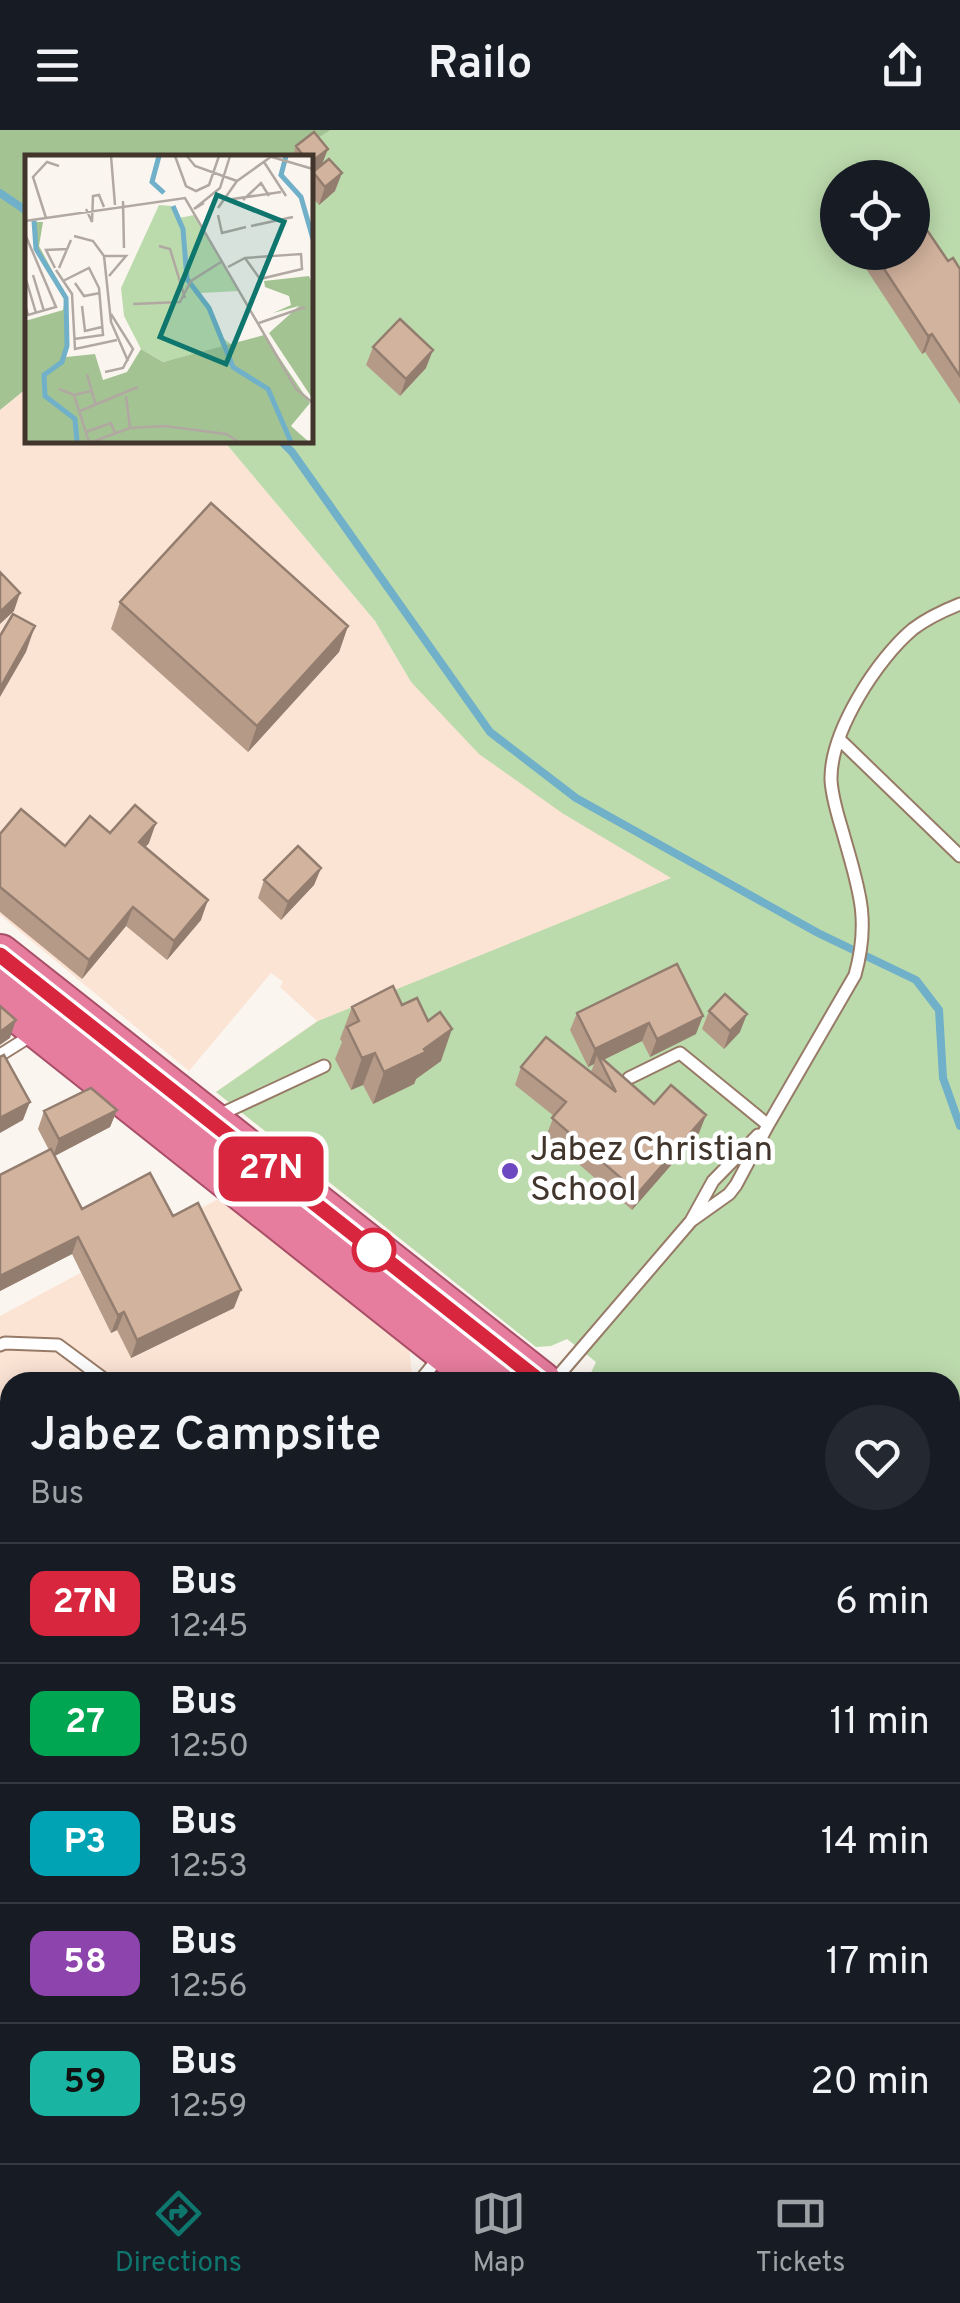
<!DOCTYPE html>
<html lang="en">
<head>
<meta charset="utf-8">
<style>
  :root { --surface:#171b24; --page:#242831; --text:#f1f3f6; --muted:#9ea1a6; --line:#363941; --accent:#0f766e }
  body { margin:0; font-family:Overpass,sans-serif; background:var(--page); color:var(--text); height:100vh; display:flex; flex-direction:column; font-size:38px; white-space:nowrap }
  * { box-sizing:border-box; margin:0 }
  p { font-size:32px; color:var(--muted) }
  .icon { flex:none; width:55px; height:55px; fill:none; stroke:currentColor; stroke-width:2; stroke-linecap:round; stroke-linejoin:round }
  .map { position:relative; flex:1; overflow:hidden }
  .sheet { position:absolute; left:0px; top:1242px; width:960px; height:792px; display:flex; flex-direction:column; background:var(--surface); border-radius:30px 30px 0 0; box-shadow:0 5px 25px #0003 }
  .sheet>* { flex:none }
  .badge { padding:0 20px; border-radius:15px; font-size:35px; line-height:65px }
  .tools { position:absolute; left:820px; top:30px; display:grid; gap:20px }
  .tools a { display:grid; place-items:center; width:110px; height:110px; border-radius:50%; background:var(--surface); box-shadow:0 5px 25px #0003; font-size:50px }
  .map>.badge { position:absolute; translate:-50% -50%; box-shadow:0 0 0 5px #fff }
  .round { display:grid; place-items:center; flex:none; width:105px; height:105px; border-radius:52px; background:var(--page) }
  .overview { display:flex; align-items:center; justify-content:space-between; height:170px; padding:0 30px }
  h1 { font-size:48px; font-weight:600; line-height:75px }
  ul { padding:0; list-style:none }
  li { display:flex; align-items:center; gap:30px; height:120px; padding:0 30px; border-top:2px solid var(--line) }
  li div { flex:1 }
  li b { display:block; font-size:38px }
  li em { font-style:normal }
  li .badge { min-width:110px; font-weight:700; text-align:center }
  header { display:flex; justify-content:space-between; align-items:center; height:130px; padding:0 30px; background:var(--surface); font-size:45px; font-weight:600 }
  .dock { display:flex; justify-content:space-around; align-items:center; height:140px; border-top:2px solid var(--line); background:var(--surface); font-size:28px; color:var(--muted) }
  .dock a { display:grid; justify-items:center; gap:5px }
  .dock .active { color:var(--accent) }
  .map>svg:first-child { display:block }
  .built { fill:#fce4d5 }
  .green { fill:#bcdbad; fill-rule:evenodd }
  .forest { fill:#a3c393 }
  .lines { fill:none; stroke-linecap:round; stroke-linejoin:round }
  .stream { stroke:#70b0c9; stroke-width:8 }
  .service-casing { stroke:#977b67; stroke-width:15 }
  .minor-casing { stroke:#977b67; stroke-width:26 }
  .trunk-casing { stroke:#a84e66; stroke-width:44 }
  .service { stroke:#fff; stroke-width:11 }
  .minor { stroke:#fff; stroke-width:22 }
  .trunk { stroke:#e67c9e; stroke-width:40 }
  .wall { fill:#b59a88 }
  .shaded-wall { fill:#937d6f }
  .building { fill:#d2b39e; stroke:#937d6f; stroke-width:2.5 }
  .line-casing { stroke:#fff; stroke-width:22 }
  .line { stroke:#d7263d; stroke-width:15 }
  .poi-dot { fill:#6c48c1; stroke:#fff; stroke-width:4 }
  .stop-dot { fill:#fff; stroke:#d7263d; stroke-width:5 }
  .labels { text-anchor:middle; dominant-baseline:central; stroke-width:9; stroke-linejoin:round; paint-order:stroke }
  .poi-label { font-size:35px; fill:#41352c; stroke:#fff; text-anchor:start }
  .inset-river { fill:none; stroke:#70b0c9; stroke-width:5 }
  .inset-road { fill:none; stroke:#b1a8a2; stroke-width:2.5 }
  .view { fill:#0f766e; fill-opacity:0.15; stroke:#0f766e; stroke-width:5 }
  .inset-edge { fill:none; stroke:#41352c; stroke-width:5 }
</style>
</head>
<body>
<header><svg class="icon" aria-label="menu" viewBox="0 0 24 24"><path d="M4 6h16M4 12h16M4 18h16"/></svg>Railo<svg class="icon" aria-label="share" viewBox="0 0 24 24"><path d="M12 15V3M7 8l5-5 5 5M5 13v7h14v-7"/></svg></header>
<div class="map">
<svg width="960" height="2033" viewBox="0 0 960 2033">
  <rect width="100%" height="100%" fill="#fbf5f0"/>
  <!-- built -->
  <path class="built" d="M 26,259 L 28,310 L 223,310 L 375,491 L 411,552 L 672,748 L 536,1217 L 216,962 L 317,891 L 280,857 L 283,852 L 271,843 L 189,941 L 0,785 L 0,280 Z
    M 220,1068 L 409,1216 L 412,1245 L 420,1252 L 10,1252 L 10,2025 L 579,2025 L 566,2033 L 0,2033 L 0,1186 Z
    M 950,1645 L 960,1653 L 960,1782 L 950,1789 Z"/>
  <!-- green -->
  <path class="green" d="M 331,0 L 960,0 L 960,1529 L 950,1521 L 950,1252 L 591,1252 L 590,1245 L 596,1232 L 567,1209 L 551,1216 L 536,1217 L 216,962 L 318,891 L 671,748 L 562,683 L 479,624 L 411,552 L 375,491 L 223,310 L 310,310 L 310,28 L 288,27 ZM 838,48 L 912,48 L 912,122 L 838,122 Z"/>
  <!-- forest -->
  <path class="forest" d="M 0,0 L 331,0 L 288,27 L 28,28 L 27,258 L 0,280 Z"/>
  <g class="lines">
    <!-- stream -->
    <path class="stream" d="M 0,63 L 28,82
      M 280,310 L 292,322 L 490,602 L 576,668 L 818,803 L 916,850 L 939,880 L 943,948 L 960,996"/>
    <defs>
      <path id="service" d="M 839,609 L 960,726
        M 0,925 L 32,905
        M 629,948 L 680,923 L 768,995
        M 219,985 L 324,936
        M 691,1091 L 729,1064 L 736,1055 L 768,995 L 855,845 C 871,788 858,757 843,703 C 838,686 832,668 831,650 C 830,602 877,529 913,499 C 926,489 945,480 960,474
        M 0,1215 L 5,1213 L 58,1215 L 108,1252
        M 419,1252 L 441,1225
        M 553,1252 L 691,1091 L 713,1051 L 758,1005
        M 0,1538 L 10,1533
        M 67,2033 L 79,2025"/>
      <path id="minor" d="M 714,2033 L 727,2025
        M 821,2033 L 823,2025"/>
      <path id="trunk" d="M 0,825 L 541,1252
        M 0,868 L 484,1252
        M 950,1576 L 960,1584
        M 950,1619 L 960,1626"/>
    </defs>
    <!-- service casing -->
    <use href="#service" class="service-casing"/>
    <!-- minor casing -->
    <use href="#minor" class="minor-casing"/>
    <!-- trunk casing -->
    <use href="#trunk" class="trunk-casing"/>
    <!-- service -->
    <use href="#service" class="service"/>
    <!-- minor -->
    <use href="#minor" class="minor"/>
    <!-- trunk -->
    <use href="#trunk" class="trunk"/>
  </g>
  <!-- wall -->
  <path class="wall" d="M 296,16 L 322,35 L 335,61 L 319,75 L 310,65 L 310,51 L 313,43 L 310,45 L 310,28 L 292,28 Z
    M 838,67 L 838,97 L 830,86 Z
    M 855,122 L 912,122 L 948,131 L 960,139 L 960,274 L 925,222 L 922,224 Z
    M 373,217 L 426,238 L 400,266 L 366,235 Z
    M 120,472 L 348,496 L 339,522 L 248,622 L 111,499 Z
    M 110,703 L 149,713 L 145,717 L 201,790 L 167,830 L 126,796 L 82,849 L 0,782 L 0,704 L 65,716 Z
    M 321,738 L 314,755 L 281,790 L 258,768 L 264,750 Z
    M 677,834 L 696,904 L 650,927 L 642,911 L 603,930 L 654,974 L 706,985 L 699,1003 L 632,1080 L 546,1006 L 554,986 L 515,955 L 521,937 L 591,942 L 594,934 L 588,937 L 570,900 L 577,883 Z
    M 402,875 L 441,931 L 416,949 L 414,954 L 373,974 L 363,955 L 351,960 L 335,929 L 342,912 L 340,909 L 352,877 Z
    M 709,881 L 740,902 L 724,919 L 702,899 Z
    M 117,980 L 110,997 L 54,1026 L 82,1079 L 173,1086 L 234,1178 L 131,1228 L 117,1200 L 111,1203 L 72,1124 L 0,1161 L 0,1045 L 49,1020 L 38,999 L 44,981 Z
    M 960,1912 L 960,1940 L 951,1935 Z
    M 103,2025 L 484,2025 L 489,2033 L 100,2033 Z
    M 512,2025 L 539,2025 L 527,2033 L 517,2033 Z"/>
  <!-- shaded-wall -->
  <path class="shaded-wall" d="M 328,19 L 321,37 L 310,45 L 310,33 Z
    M 342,43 L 335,61 L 319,75 L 325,57 Z
    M 932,204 L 925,222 L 922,224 L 928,206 Z
    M 433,220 L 426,238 L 400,266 L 406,249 Z
    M 20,463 L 14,481 L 0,494 L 0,482 Z
    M 35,496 L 26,522 L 0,567 L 0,558 Z
    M 348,496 L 339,522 L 248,622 L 257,596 Z
    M 156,693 L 149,713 L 132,732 L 139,712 Z
    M 321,738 L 314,755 L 281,790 L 288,772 Z
    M 208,770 L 201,790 L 167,830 L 174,811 Z
    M 133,777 L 126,796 L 82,849 L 89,830 Z
    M 747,884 L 740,902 L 724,919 L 730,901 Z
    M 703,886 L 696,904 L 650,927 L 657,909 Z
    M 16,890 L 10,908 L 0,915 L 0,902 Z
    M 649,893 L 642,911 L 601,931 L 597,924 L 594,934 L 588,937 L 595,919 Z
    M 452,899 L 441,931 L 416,949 L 414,954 L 373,974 L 384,942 L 424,919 Z
    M 375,923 L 363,955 L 351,960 L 362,928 Z
    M 30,972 L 23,990 L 0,1003 L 0,988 Z
    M 117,980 L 110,997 L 53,1027 L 59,1009 Z
    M 706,985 L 699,1003 L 632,1080 L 638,1063 Z
    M 78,1107 L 72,1124 L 0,1161 L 0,1146 Z
    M 241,1160 L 234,1178 L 131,1228 L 137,1210 Z
    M 124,1182 L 117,1200 L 111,1203 L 118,1185 Z
    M 10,2015 L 10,2025 L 26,2025 L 14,2033 L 0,2033 L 0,2022 Z
    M 524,2025 L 539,2025 L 527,2033 L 521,2033 Z"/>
  <!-- building -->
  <path class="building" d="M 314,2 L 328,19 L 310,33 L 310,28 L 305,28 L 296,16 Z
    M 329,29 L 342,43 L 325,57 L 313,42 Z
    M 885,36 L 892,48 L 867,48 Z
    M 912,78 L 948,131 L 953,128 L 960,139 L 960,246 L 932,204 L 928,206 L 873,122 L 912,122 Z
    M 400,189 L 433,220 L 406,249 L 373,217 Z
    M 211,373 L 348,496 L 257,596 L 120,472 Z
    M 0,442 L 20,463 L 0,482 Z
    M 13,484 L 35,496 L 0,558 L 0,506 Z
    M 135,675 L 156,693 L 139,712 L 208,770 L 174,811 L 133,777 L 89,830 L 0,757 L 0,704 L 21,679 L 65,716 L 90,686 L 110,703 Z
    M 298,716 L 321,738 L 288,772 L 264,750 Z
    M 677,834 L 703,886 L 657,909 L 649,893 L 595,919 L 577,883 Z
    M 393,856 L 402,875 L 417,868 L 428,891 L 440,882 L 452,899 L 424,919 L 426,922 L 384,942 L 375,923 L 362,928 L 347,897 L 359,891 L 352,877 Z
    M 725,864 L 747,884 L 730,901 L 709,881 Z
    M 0,876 L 16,890 L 0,902 Z
    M 546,907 L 616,962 L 597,924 L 654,974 L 671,955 L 706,985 L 638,1063 L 552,988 L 566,972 L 521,937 Z
    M 4,925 L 30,972 L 0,988 L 0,927 Z
    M 91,958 L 117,980 L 59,1009 L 44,981 Z
    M 51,1019 L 82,1079 L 150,1043 L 173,1086 L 198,1073 L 241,1160 L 137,1210 L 124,1182 L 118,1185 L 78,1107 L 0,1146 L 0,1045 Z
    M 10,1845 L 10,2015 L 0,2022 L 0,1852 Z
    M 121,2025 L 484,2025 L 489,2033 L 126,2033 Z
    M 759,2025 L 811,2025 L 809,2033 L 757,2033 Z"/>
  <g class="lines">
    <defs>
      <path id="line" d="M 0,825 L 541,1252"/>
    </defs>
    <!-- line casing -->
    <use href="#line" class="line-casing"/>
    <!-- line -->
    <use href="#line" class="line"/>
  </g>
  <!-- markers -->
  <circle class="poi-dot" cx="510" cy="1041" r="10"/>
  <circle class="stop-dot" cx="374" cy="1120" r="20"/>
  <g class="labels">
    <!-- poi labels -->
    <g class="poi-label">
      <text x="530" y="1021">Jabez Christian<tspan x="530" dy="40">School</tspan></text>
    </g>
  </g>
  <!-- overview -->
  <g transform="translate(25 25)">
    <rect width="288" height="288" fill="#fbf5f0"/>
    <path d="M 134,50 L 147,51 L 154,63 L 169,60 L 213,136 L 176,138 L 195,181 L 207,190 L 138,207 L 116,194 L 99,161 L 96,133 Z" fill="#bcdbad"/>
    <path d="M 8,67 L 18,67 L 14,91 L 42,143 L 41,202 L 70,199 L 78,225 L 102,217 L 116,194 L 138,207 L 239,180 L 285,248 L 266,271 L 284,287 L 0,287 L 0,166 L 38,155 L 40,144 L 10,95 ZM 284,121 L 288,131 L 287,243 L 244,178 L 274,151 L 248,158 L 266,150 L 264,141 L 240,132 L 239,126 Z" fill="#a3c393"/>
    <path class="inset-river" d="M 134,1 L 127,27 L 139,38M 261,1 L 256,20 L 276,42 L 288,84M 148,51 L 158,74 L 162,124 L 184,153 L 208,212 L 243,234 L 266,287M 9,66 L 11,94 L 41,143 L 42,191 L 37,207 L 19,220 L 20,241 L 50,264 L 52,287"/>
    <path class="inset-road" d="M 86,1 L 90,50M 150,1 L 161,31 L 171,36 L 184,30 L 194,1M 162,1 L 170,11 L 212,26 L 247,1M 247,2 L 288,14M 239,7 L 261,41M 201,45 L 256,37M 218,45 L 236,28 L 244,41M 98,46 L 99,93M 179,48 L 169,54 L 195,33 L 205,1M 193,53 L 212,26M 61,54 L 67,67 L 68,41 L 74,40 L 79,52M 193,60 L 197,78 L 221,72M 21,63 L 8,22 L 22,7 L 34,11M 0,66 L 160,43 L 271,234 L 288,248M 226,71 L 268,62M 0,79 L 31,152 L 3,160 L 0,149M 49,81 L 68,86 L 79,101 L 86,167 L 103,206M 134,91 L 145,94 L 160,143M 79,101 L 101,101 L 84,121M 203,112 L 220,103 L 276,99 L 277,114 L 235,124 L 220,103M 30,113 L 21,95 L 43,94M 34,113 L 46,85M 31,115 L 47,139 L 50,194 L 92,185M 8,120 L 19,156M 0,121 L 11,158M 38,126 L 64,113 L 74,133 L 78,180 L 49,184M 50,128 L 59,141 L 75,138M 108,149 L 155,147 L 166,126 L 196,107M 57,151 L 60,176 L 77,172M 234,168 L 280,152M 80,217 L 98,213 L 108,194 L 86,159M 62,219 L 71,251M 34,234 L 49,240 L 66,236M 49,240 L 64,287M 101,241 L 105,273M 55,256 L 113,232M 61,277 L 86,268 L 90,278M 67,287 L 105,273 L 139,271 L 201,279 L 214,287"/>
    <path class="view" d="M 192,40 L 259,67 L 201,209 L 135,182 Z"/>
    <rect width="288" height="288" class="inset-edge"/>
  </g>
</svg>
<div class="tools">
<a><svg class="icon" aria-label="locate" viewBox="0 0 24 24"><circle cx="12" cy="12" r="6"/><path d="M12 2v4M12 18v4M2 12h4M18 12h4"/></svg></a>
</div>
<b class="badge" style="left:271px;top:1039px;background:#d7263d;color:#fff">27N</b>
<section class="sheet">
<div class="overview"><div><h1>Jabez Campsite</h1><p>Bus</p></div><a class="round"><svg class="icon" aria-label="heart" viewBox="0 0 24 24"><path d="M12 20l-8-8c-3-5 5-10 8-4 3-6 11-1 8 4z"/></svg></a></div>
<ul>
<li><span class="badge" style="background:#d7263d;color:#fff">27N</span><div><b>Bus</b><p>12:45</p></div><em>6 min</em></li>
<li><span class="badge" style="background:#00a651;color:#fff">27</span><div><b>Bus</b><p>12:50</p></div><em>11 min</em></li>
<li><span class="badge" style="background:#00a3b4;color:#fff">P3</span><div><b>Bus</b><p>12:53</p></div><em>14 min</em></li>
<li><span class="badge" style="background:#8e44ad;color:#fff">58</span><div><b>Bus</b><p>12:56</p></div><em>17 min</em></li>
<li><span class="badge" style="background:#1ab4a2;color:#111">59</span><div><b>Bus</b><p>12:59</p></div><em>20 min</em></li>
</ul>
</section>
</div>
<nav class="dock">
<a class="active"><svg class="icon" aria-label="directions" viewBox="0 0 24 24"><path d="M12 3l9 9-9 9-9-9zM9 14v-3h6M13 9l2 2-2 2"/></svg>Directions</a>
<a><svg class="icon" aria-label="map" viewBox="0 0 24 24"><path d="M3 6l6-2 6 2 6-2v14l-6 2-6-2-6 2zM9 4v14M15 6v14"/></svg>Map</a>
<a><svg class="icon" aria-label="tickets" viewBox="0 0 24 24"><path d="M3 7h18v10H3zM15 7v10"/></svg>Tickets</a>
</nav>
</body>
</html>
